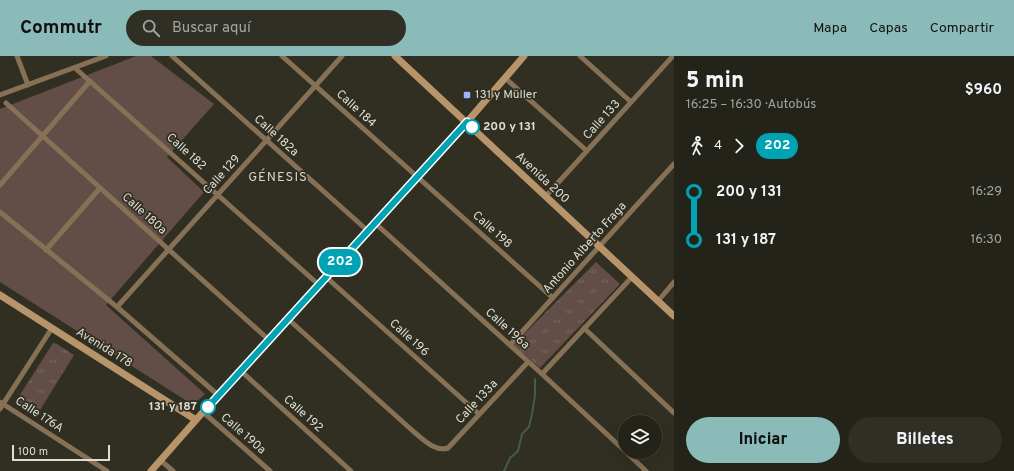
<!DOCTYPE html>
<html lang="es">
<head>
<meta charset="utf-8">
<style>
  :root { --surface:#242319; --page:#302f26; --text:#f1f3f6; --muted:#a3a4a2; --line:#414038; --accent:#8bbbb9 }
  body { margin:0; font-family:Overpass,sans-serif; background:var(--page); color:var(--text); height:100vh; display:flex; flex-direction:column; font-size:15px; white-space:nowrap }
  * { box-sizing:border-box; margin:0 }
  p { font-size:13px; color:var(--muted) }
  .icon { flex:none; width:22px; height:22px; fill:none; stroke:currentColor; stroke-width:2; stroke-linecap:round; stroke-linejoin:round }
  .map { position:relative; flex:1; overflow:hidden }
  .side { display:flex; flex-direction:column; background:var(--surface); width:340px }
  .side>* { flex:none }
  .badge { padding:0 8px; border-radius:13px; font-size:14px; line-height:26px }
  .controls { position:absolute; left:618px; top:359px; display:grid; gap:8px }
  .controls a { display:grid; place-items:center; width:44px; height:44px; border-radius:50%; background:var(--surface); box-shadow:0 4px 16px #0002,0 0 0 1px var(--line); font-size:20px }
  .scale { position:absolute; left:12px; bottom:10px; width:98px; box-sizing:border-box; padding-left:4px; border:2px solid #deded5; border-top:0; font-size:11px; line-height:14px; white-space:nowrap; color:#deded5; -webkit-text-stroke:3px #302f21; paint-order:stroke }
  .map>.badge { position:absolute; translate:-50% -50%; box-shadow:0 0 0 2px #fff }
  .legs { display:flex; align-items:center; gap:6px; height:44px; padding:0 12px; font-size:13px }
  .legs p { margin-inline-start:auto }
  .overview { display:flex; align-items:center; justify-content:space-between; height:68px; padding:0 12px }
  h1 { font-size:22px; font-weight:800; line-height:30px }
  .button { display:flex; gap:8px; margin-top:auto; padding:8px 12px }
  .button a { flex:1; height:46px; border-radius:24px; background:var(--accent); color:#111; font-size:16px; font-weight:800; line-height:46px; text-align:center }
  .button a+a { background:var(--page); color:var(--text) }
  ul { padding:0 12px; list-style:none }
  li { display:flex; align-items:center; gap:14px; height:48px; font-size:15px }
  li i { display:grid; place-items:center; width:6px; height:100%; margin:0 5px; background:currentColor }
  li i::after { content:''; width:10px; height:10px; margin:-5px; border:3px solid; border-radius:50%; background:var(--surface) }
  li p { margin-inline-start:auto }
  li:first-child i { background:linear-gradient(#0000 50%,currentColor 0) }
  li:last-child i { background:linear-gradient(currentColor 50%,#0000 0) }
  header { display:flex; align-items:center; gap:24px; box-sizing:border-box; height:56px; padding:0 20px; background:var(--accent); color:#111 }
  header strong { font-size:19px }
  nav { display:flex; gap:22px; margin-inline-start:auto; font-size:14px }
  .search { width:280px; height:36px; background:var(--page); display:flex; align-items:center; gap:10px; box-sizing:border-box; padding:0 14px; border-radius:22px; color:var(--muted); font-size:15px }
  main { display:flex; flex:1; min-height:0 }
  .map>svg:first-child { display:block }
  .grass { fill:#624d47 }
  .park { fill:url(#park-tufts) }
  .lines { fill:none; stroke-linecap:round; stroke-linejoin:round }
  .stream { stroke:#435b52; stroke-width:2 }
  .street { stroke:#867056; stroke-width:5 }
  .secondary { stroke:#b7946a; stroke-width:7 }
  .line-1-casing { stroke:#fff; stroke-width:9 }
  .line-1 { stroke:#00a3b4; stroke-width:6 }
  .poi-dot { fill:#9cb4fd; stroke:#302f21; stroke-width:1.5 }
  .stop-1-dot { fill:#fff; stroke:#00a3b4; stroke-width:2 }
  .labels { text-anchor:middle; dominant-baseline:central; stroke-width:3.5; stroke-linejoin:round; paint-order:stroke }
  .poi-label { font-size:12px; fill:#deded5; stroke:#302f21; text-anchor:start }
  .street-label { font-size:12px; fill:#deded5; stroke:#302f21 }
  .stop-label { font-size:12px; font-weight:bold; fill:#deded5; stroke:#302f21; text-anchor:start }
  .neighbourhood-label { font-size:13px; letter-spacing:1px; fill:#d8d7c5; stroke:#302f21 }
</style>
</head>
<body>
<header>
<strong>Commutr</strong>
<div class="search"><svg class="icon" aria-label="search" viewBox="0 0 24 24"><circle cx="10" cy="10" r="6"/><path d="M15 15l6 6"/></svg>Buscar aquí</div>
<nav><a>Mapa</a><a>Capas</a><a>Compartir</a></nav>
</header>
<main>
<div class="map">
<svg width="674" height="415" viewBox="0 0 674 415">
  <defs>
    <pattern id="park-tufts" width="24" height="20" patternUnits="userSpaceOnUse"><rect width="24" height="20" fill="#624d47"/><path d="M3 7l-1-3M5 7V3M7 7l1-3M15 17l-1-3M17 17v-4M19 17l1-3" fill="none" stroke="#786661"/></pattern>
  </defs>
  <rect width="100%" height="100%" fill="#302f21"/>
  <!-- grass -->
  <path class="grass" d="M 136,0 L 151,0 L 214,48 L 167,101 L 204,136 L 106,249 L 205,338 L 193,349 L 0,226 L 0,53 Z"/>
  <!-- park -->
  <path class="park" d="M 596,206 L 620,228 L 540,312 L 513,289 Z
    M 53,287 L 57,288 L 74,299 L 37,359 L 18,347 L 18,342 Z"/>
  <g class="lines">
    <!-- stream -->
    <path class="stream" d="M 504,415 L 510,402 L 518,395 L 522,378 L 529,371 L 532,358 L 535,339 L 535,323"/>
    <!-- street -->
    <path class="street" d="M 17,0 L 28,29
      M 172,0 L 368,175
      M 282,0 L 553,242
      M 580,0 L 631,46
      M 75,12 L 319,229
      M 505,22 L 587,95
      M 0,39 L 106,0
      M 6,47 L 269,284
      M 0,129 L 90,25
      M 546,140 L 673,0
      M 0,156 L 117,251 L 218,339
      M 375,167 L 542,318 L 625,395
      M 46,194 L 100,132
      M 326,221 L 479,358
      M 658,245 L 674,226
      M 117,251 L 342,0
      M 288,263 L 414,376 C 424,384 435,396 448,392 L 528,306
      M 584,272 L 674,357
      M 510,289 L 674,108
      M 241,315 L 351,415
      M 542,318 L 632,221
      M 0,346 L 107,415
      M 0,353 L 52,272
      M 203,356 L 270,415
      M 626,396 L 646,415
      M 160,404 L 173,415"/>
    <!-- secondary -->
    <path class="secondary" d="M 395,0 L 674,260
      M 0,239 L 196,364
      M 151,415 L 203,356 L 467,66 L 524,0"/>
  </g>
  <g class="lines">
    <defs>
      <path id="line-1" d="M 208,351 L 467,66 L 472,71"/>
    </defs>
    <!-- line-1 casing -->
    <use href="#line-1" class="line-1-casing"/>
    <!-- line-1 -->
    <use href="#line-1" class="line-1"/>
  </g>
  <!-- markers -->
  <rect class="poi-dot" x="463" y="35" width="8" height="8" rx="2"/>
  <g class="stop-1-dot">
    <circle cx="472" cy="71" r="7"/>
    <circle cx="208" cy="351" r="7"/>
  </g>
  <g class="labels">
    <!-- poi labels -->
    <g class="poi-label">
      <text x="475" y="39">131 y Müller</text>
    </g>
    <!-- street labels -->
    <g class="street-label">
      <text transform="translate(356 53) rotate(42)">Calle 184</text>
      <text transform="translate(602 64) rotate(-48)">Calle 133</text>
      <text transform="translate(276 80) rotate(42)">Calle 182a</text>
      <text transform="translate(186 96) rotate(42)">Calle 182</text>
      <text transform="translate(222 119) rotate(-48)">Calle 129</text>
      <text transform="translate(542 122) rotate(43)">Avenida 200</text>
      <text transform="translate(144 158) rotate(42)">Calle 180a</text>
      <text transform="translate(492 174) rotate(42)">Calle 198</text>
      <text transform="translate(585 192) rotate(-48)">Antonio Alberto Fraga</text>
      <text transform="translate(507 273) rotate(42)">Calle 196a</text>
      <text transform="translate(409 282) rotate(42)">Calle 196</text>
      <text transform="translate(104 292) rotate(32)">Avenida 178</text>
      <text transform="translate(477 346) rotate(-47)">Calle 133a</text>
      <text transform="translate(303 358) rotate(42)">Calle 192</text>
      <text transform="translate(39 359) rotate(33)">Calle 176A</text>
      <text transform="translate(243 378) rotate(41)">Calle 190a</text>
    </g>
    <!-- stop labels -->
    <g class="stop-label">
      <text x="483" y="71">200 y 131</text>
      <text x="197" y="351" text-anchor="end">131 y 187</text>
    </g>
    <!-- neighbourhood labels -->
    <g class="neighbourhood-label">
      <text x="278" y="122">GÉNESIS</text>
    </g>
  </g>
</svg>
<div class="controls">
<a><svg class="icon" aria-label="layers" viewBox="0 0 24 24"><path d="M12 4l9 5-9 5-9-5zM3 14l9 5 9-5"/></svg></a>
</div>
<div class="scale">100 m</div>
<b class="badge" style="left:340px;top:206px;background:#00a3b4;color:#fff">202</b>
</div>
<section class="side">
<div class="overview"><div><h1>5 min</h1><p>16:25 – 16:30 · Autobús</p></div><b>$960</b></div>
<div class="legs"><svg class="icon" aria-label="walk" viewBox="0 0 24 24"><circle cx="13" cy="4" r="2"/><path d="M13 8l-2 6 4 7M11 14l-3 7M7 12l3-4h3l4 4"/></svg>4<svg class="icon" aria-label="forward" viewBox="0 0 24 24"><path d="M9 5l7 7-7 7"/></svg><b class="badge" style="background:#00a3b4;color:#fff">202</b></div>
<ul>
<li><i style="color:#00a3b4"></i><b>200 y 131</b><p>16:29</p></li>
<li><i style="color:#00a3b4"></i><b>131 y 187</b><p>16:30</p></li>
</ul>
<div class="button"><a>Iniciar</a><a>Billetes</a></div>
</section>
</main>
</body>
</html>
